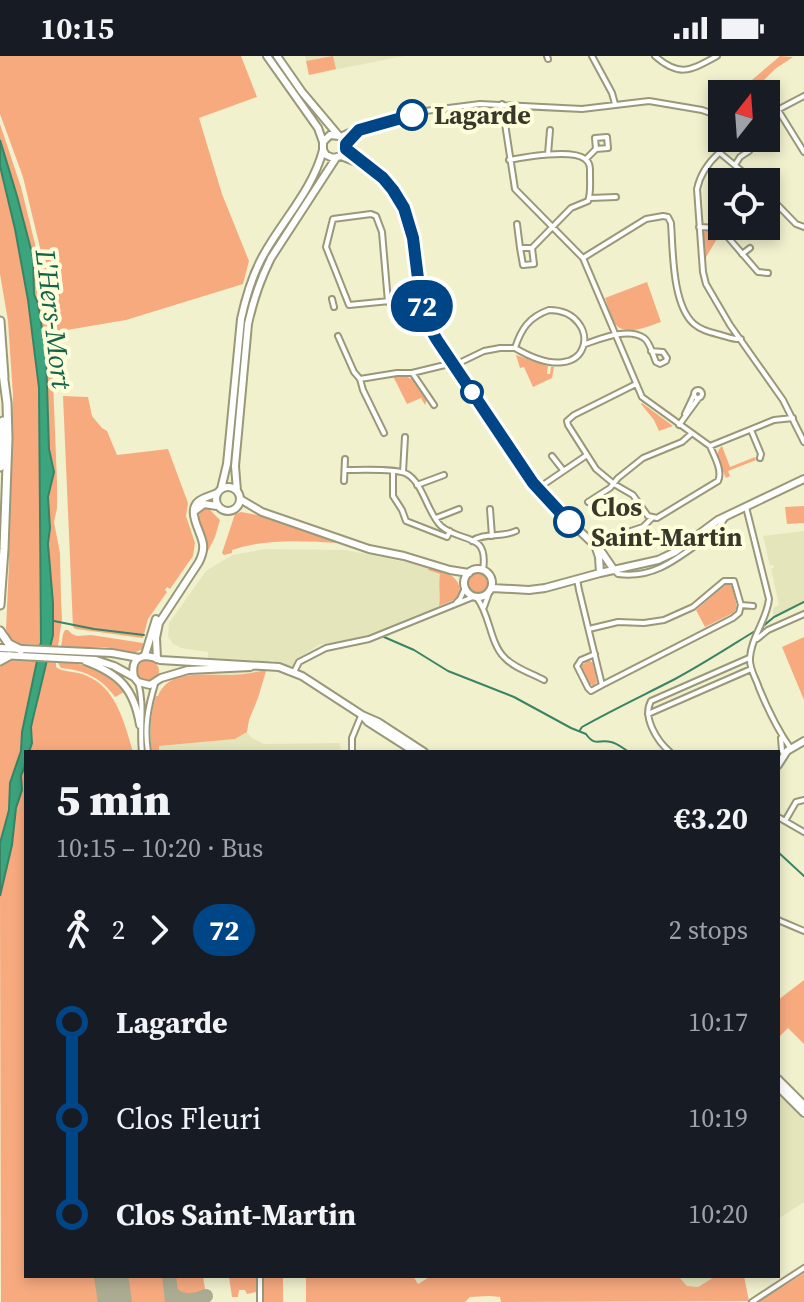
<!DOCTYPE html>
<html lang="en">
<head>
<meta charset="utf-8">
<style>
  :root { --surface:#171b24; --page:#242831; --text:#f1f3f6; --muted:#9ea1a6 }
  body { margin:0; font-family:"Source Serif 4",serif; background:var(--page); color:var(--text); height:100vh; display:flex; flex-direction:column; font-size:30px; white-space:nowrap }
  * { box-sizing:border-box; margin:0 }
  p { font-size:26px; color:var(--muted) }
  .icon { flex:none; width:44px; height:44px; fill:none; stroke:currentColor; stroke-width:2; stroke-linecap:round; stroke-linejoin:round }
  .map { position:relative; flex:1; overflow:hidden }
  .panel { position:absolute; left:24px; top:694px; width:756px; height:528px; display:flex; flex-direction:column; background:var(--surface); border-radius:0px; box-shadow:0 4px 12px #0003 }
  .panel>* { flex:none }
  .badge { padding:0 16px; border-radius:26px; font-size:28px; line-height:52px }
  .needle { width:52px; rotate:17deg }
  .tools { position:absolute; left:708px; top:24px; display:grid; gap:16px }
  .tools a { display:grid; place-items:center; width:72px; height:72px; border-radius:0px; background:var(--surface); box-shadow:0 4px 12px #0003; font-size:40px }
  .map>.badge { position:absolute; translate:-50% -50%; box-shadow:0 0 0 4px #fff }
  .legs { display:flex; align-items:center; gap:12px; height:88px; padding:0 32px; font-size:26px }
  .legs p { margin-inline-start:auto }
  .head { display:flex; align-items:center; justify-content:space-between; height:136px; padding:0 32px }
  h1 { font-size:44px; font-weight:800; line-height:60px }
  ul { padding:0 32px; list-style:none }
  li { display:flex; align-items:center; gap:28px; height:96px; font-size:30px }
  li i { display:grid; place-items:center; width:12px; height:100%; margin:0 10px; background:currentColor }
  li i::after { content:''; width:20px; height:20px; margin:-10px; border:6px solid; border-radius:50%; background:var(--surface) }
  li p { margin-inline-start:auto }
  li:first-child i { background:linear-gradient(#0000 50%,currentColor 0) }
  li:last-child i { background:linear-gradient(currentColor 50%,#0000 0) }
  .status { display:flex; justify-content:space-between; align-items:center; height:56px; padding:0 40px; background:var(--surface); direction:ltr }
  .status svg { height:22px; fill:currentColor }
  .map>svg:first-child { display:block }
  .built { fill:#e5e5bc }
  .green { fill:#f8aa7f }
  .water { fill:#3ba57e; stroke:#3a8465; stroke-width:2 }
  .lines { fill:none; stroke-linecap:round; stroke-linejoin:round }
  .stream { stroke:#3a8465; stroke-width:2 }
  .taxiway { stroke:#acac92; stroke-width:14 }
  .runway { stroke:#acac92; stroke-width:34 }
  .street-casing { stroke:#999979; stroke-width:8 }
  .secondary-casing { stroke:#999979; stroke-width:10 }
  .primary-casing { stroke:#999979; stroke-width:10 }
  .highway-casing { stroke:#999979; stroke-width:11 }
  .street { stroke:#fff; stroke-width:4 }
  .secondary { stroke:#fff; stroke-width:6 }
  .primary { stroke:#fff; stroke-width:6 }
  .highway { stroke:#fff; stroke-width:7 }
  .line-1-casing { stroke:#fff; stroke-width:18 }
  .line-1 { stroke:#004687; stroke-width:12 }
  .stop-1-dot { fill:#fff; stroke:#004687; stroke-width:4 }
  .labels { text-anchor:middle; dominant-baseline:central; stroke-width:8; stroke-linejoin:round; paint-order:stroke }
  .stop-label { font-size:26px; font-weight:bold; fill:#37372a; stroke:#fefedb; text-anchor:start }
  .water-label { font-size:28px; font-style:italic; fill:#15644a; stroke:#fefedb }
</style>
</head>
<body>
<div class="status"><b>10:15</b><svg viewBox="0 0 49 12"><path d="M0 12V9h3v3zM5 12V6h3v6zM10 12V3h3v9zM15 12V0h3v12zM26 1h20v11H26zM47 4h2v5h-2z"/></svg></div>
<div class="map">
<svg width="804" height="1246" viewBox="0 0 804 1246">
  <rect width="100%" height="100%" fill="#f1f1ce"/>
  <!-- built -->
  <path class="built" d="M 305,0 L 404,0 L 309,19 Z
    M 804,475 L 804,547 L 773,559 L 773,552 L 779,549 L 771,513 L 774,511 L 773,509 L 770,510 L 763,480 Z
    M 265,493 L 346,494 L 420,509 L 440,518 L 439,525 L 441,538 L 438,552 L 380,578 L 319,589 L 301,600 L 294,611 L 270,604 L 266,615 L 228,619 L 208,618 L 208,596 L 181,592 L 173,588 L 168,580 L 169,567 L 206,515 L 232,499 Z
    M 247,676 L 252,682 L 264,688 L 340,687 L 341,696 L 159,696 L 158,690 L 235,683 Z
    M 778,1038 L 804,1064 L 804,1146 L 778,1163 Z
    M 678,1220 L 716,1220 L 698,1231 L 687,1230 Z"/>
  <!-- green -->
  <path class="green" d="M 0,0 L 241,0 L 257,41 L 199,62 L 222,138 L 249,205 L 243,228 L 126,264 L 61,275 L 51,273 L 57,426 L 57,452 L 54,466 L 60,497 L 61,544 L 62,563 L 58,590 L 50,590 L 53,579 L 53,547 L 48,488 L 50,472 L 48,441 L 54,416 L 49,393 L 48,348 L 38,248 L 34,238 L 33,201 L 17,140 L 0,84 L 0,68 L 21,131 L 38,200 L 42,200 L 23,121 L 0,58 Z
    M 333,0 L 336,13 L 309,19 L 306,5 Z
    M 780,0 L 793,1 L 775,13 L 750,38 L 740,38 L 746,29 Z
    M 0,110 L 15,173 L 28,244 L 39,332 L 41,589 L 18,588 L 11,584 L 6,573 L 9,508 L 9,431 L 13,340 L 8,265 L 0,218 Z
    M 707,173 L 717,173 L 721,176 L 705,203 L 703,177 Z
    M 647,226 L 661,266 C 649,270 626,281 615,268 C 610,262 608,249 605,242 Z
    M 516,299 L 548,310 L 547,318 L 550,318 L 551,311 L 554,311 L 552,322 L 533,331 L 524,311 L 520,312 Z
    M 393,320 C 416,319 415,326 427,343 L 425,349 L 421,342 L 407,348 Z
    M 63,340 L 88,341 L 92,360 L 102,372 L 107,375 L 117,399 L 168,393 L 188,447 L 186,460 L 195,487 L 193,500 L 170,533 L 167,531 L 165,534 L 167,536 L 148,563 L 143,582 L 76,573 L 73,571 Z
    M 642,347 L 673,370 L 659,375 L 654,364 L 641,348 Z
    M 722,390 L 730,411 L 755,401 L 756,404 L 728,415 L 730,420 L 726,422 C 722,412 712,398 722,390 Z
    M 206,450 L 220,464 L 215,481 L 204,503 C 211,482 195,472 200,454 Z
    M 804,450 L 804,467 L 787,468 L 785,451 Z
    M 241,456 L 263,460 L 340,487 C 304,485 266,482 232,494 L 232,497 L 224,499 L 222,497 L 235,458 Z
    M 429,512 C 442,516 458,517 460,534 L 456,543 L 439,550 C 441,539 438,529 440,518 L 428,514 Z
    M467 527a11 11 0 1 1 22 0a11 11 0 1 1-22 0Z
    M 729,528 L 733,531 L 737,552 L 733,557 L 705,571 L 696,554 L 725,529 Z
    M 65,574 L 68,574 L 72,578 L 77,580 L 91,579 L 143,587 L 143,593 L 134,597 L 105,591 L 61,591 L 63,578 Z
    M 804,581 L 804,644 L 782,591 Z
    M 12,604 L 38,605 L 22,676 L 21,695 L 10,727 L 9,754 L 0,787 L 0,608 Z
    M 589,604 L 593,607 L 597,626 L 593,630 L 590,628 L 581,610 Z
    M137 615a11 11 0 1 1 22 0a11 11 0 1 1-22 0Z
    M 45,606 L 56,606 L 56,611 C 64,617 76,615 85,619 C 117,632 124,666 133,696 L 29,696 L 32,687 L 31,672 L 36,655 Z
    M 58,607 C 73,606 92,610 105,616 C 113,620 120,629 126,635 L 115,641 C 102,622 84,614 61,612 Z
    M 261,615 L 266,615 L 258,642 L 249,664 L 247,676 L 235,683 L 159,690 L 159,696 L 152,696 C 149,676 150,659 156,640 L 158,640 C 168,613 205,619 228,619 C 239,619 250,617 261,615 Z
    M 26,707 L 26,1220 L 100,1220 L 104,1246 L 1,1246 L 0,840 L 12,789 L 16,752 L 22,734 L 21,720 Z
    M 804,924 L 804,988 L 788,972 L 778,982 L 778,944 Z
    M 804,1217 L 804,1246 L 758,1246 Z
    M 122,1220 L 165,1220 L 168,1246 L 126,1246 Z
    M 172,1220 L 203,1220 L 205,1233 C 198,1241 180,1246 174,1235 C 172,1230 173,1225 172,1220 Z
    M 256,1220 L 256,1236 L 247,1238 L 245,1234 L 239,1234 L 238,1241 L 232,1241 L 229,1221 Z
    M 261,1220 L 283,1220 L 283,1246 L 262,1246 Z
    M 306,1220 L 413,1220 L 418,1228 L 431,1220 L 678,1220 L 687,1230 L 698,1231 L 716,1220 L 744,1220 L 749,1245 L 501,1246 L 500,1241 L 490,1240 L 470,1241 L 465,1246 L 306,1246 Z"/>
  <!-- water -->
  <path class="water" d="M 0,84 L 17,140 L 33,201 L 34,238 L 38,248 L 46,297 L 49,393 L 54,416 L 48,441 L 50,472 L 48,488 L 53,547 L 53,579 L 31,671 L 32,687 L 29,696 L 26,696 L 26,707 L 21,720 L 22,734 L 16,752 L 12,789 L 0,840 L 0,787 L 9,754 L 10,727 L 21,695 L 22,676 L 41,586 L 39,332 L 28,244 L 15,173 L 0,110 Z"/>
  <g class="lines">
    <!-- stream -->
    <path class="stream" d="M 54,565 L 94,573 L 144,579
      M 761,572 L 774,561 L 804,546
      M 384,581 L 414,594 L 448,615 L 514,641 L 571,672 L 586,678 C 595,691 599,683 611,686 C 617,687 624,693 629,696
      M 580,674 L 582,671 C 612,654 644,639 675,623 C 703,608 729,591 755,575
      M 778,796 L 804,820"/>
    <!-- taxiway -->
    <path class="taxiway" d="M 169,1220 L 172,1246
      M 171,1236 C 179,1246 195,1246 206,1240"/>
    <!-- runway -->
    <path class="runway" d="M 111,1220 L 115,1246"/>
    <defs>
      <path id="street" d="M 547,0 L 548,3
        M 592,0 L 612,37 L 615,48
        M 655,0 C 680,22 691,14 717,0
        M 502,48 L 515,133 L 583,202 L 642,341 L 710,390 L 774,364 L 793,362
        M 778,54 L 804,96
        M 766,60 L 804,40
        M 722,75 L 718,88 L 719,97 C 709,106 700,119 697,133 L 703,216 L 706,228 L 730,269 L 783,344 L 804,386
        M 340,80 L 354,74 L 378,70 L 425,55 L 480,48 L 582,53 L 649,45 L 702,54 L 722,61
        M 346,88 L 357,75
        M 720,97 L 755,126
        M 548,98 L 550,74
        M 586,103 L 596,93 L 608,92 L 607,81 L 595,82 L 596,93
        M 509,104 C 525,101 572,93 585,103 C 591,107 590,114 590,120 C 590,129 591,137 588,145 L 571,152 L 532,192
        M 735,109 L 740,101 L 749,95
        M 766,137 L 796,168 L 804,171
        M 590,142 L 616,141
        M 517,168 L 520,192
        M 699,171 L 720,172 L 758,216 L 768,217
        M 520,192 L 532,192 L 534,208 L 523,209 Z
        M 742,198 L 750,192
        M 583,202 L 646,163 L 663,160 L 668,161 L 671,167 C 673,194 672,249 694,268 C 701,274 709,276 717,278 C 726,280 733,284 741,283
        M 332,243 L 334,251
        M 388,246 L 382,176 L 376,160 L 371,158 L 333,163 L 326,191 L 349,249 L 420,242
        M 549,254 C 604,254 596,340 515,292 C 521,273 529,261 549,254 Z
        M 338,280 L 354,316 L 360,323 L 363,334 L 384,377
        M 585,288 C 600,283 628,271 644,282 C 650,286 653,299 656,306 L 660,308 L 666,305 L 667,302 L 663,296 L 651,295
        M 413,318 L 434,349
        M 360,323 L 397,317 L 412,317 L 449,308 L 457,308 L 484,295 L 500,292 L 515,292
        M 636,328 L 574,359 L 567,365 L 568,369 L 596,413 L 614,428 L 633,439 L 648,460 L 657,462 L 718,425 C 723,415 714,400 710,390
        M694 338a4 4 0 1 1 8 0a4 4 0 1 1-8 0Z
        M 685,358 L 694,339
        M 679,369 L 698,343
        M 751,374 L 761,398 L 760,402
        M 552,400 L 563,414
        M 345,414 C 358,414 397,412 407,418 C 423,427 428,458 441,470 C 462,488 489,475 483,514
        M 393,415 L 393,440 L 402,454 L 406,465 L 447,481 L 450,475
        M 403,416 L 405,381
        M 344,425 L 345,403
        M 417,429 L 444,419
        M 537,433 L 587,399
        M 588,446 L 610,432 L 618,422 L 643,402 L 682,386 L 691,378
        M 746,451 L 769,543 C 767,564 751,581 750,602 C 749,613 756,622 759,632 C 768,654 777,673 791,693
        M 490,453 L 492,480
        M 436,462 L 459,453
        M 628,476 L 643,471 L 652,462
        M 472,485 C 484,476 502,482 516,475
        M 614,514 L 618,518 C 653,523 677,503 703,484 C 712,477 720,471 725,462
        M 577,523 L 579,534 L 602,629 L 591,635 L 588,632 L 577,610 L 581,604 L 595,598
        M 477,542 C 490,559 490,587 504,601 C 514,612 531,617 544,624
        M 456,547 L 460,543 L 465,532
        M 741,549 L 753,550
        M 484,551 L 489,537
        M 589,573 L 618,566 L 644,567 L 664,564 L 693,551 L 724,525 L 734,525 L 741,549
        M 757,583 L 768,574 L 804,558
        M 294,616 L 299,606 L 326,592 L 369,583 L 473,541
        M 138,626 C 145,649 139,672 142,696
        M 602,629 L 733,562 L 739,557 L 741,549
        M 648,658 L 751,613
        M 781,682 L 782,695 L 784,698
        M 148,696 C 144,671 148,651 155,628
        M 352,696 L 352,682 L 361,660
        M 670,696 C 657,685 642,661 651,645 L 749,602
        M 778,761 L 804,776
        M 785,765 L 796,746 L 804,744
        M 778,864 L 804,875
        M 260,1220 L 260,1246
        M 752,1246 L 804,1212"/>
      <path id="secondary" d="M 267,0 L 318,72 L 323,86 L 323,94 L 326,99 L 333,102 L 341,100 L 359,107
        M 277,0 L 302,36 L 339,80
        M 323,86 L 330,79 L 339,80 L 345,85 L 346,94
        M 346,93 L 383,122 L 393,134 L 404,152 L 413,182 L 421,247 L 430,272 L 437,284 L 533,427 L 549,446 L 601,495 L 614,514
        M216 443a12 12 0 1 1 24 0a12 12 0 1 1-24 0Z
        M 221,433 L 227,408 L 241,263 C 246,240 252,219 264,198 C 283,164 313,133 323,94
        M 237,435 L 235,410 L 248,268 C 253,245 260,224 271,202 L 336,102
        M 240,443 L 262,456 L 369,493 L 404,500 L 450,514 L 469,517
        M 196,454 L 204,448 L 217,450
        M 596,492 L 599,501 L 600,517
        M464 527a14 14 0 1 1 28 0a14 14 0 1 1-28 0Z
        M 492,532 L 529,534 L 545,532 L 600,517 L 658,504 L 675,496 L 718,464 L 804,423
        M 145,599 L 156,563
        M 157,603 L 156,582 L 159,567 L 199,506 C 202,500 204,495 203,488 C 201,475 186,455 199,445 C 204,441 211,440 217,437
        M 778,709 L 787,695 L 804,685"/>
      <path id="primary" d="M 0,592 L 112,597 L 139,602
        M 0,599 L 96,604 L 114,610 L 134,621 L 138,626 L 150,629 L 161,622 L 188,614 L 250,611
        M 85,605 C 120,618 134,633 140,669
        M 134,621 C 130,601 143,596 160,604 L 279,611 L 302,620 L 362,659 L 368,666 L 415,696
        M 362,659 L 378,666 L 424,696
        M 778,1023 L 804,1049
        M 778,1031 L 804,1057"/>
      <path id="highway" d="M 0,265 L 4,321
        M 0,411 L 3,365
        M 0,549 L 4,493 L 8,382 L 7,347 L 3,317
        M 0,575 L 9,588 L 21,594
        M 0,605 L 9,600"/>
    </defs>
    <!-- street casing -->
    <use href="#street" class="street-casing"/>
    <!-- secondary casing -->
    <use href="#secondary" class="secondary-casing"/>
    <!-- primary casing -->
    <use href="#primary" class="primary-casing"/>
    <!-- highway casing -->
    <use href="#highway" class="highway-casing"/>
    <!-- street -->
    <use href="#street" class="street"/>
    <!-- secondary -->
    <use href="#secondary" class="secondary"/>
    <!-- primary -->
    <use href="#primary" class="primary"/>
    <!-- highway -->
    <use href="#highway" class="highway"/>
  </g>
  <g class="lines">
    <defs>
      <path id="line-1" d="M 412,59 L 359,74 L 346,88 L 346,93 L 383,122 L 393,134 L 404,152 L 413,182 L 421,247 L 430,272 L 437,284 L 533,427 L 569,466"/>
    </defs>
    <!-- line-1 casing -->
    <use href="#line-1" class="line-1-casing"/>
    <!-- line-1 -->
    <use href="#line-1" class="line-1"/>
  </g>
  <!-- markers -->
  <g class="stop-1-dot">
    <circle cx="412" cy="59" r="14"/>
    <circle cx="472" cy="336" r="10"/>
    <circle cx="569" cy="466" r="14"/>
  </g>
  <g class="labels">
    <!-- stop labels -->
    <g class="stop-label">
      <text x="434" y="59">Lagarde</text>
      <text x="591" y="451">Clos<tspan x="591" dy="30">Saint-Martin</tspan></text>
    </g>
    <!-- water labels -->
    <g class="water-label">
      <text transform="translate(54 263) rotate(83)">L'Hers-Mort</text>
    </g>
  </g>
</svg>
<div class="tools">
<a><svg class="needle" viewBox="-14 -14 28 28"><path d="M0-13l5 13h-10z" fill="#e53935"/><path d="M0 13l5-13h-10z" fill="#9ea1a6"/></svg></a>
<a><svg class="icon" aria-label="locate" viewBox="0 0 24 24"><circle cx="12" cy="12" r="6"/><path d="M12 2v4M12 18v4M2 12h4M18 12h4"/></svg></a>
</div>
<b class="badge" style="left:422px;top:250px;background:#004687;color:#fff">72</b>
<section class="panel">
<div class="head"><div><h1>5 min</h1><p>10:15 – 10:20 · Bus</p></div><b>€3.20</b></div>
<div class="legs"><svg class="icon" aria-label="walk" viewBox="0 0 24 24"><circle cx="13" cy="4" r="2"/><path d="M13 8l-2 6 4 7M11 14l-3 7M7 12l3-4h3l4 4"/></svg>2<svg class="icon" aria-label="forward" viewBox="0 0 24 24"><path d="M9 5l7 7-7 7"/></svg><b class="badge" style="background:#004687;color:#fff">72</b><p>2 stops</p></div>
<ul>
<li><i style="color:#004687"></i><b>Lagarde</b><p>10:17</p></li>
<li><i style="color:#004687"></i><span>Clos Fleuri</span><p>10:19</p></li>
<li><i style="color:#004687"></i><b>Clos Saint-Martin</b><p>10:20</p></li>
</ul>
</section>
</div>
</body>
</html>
